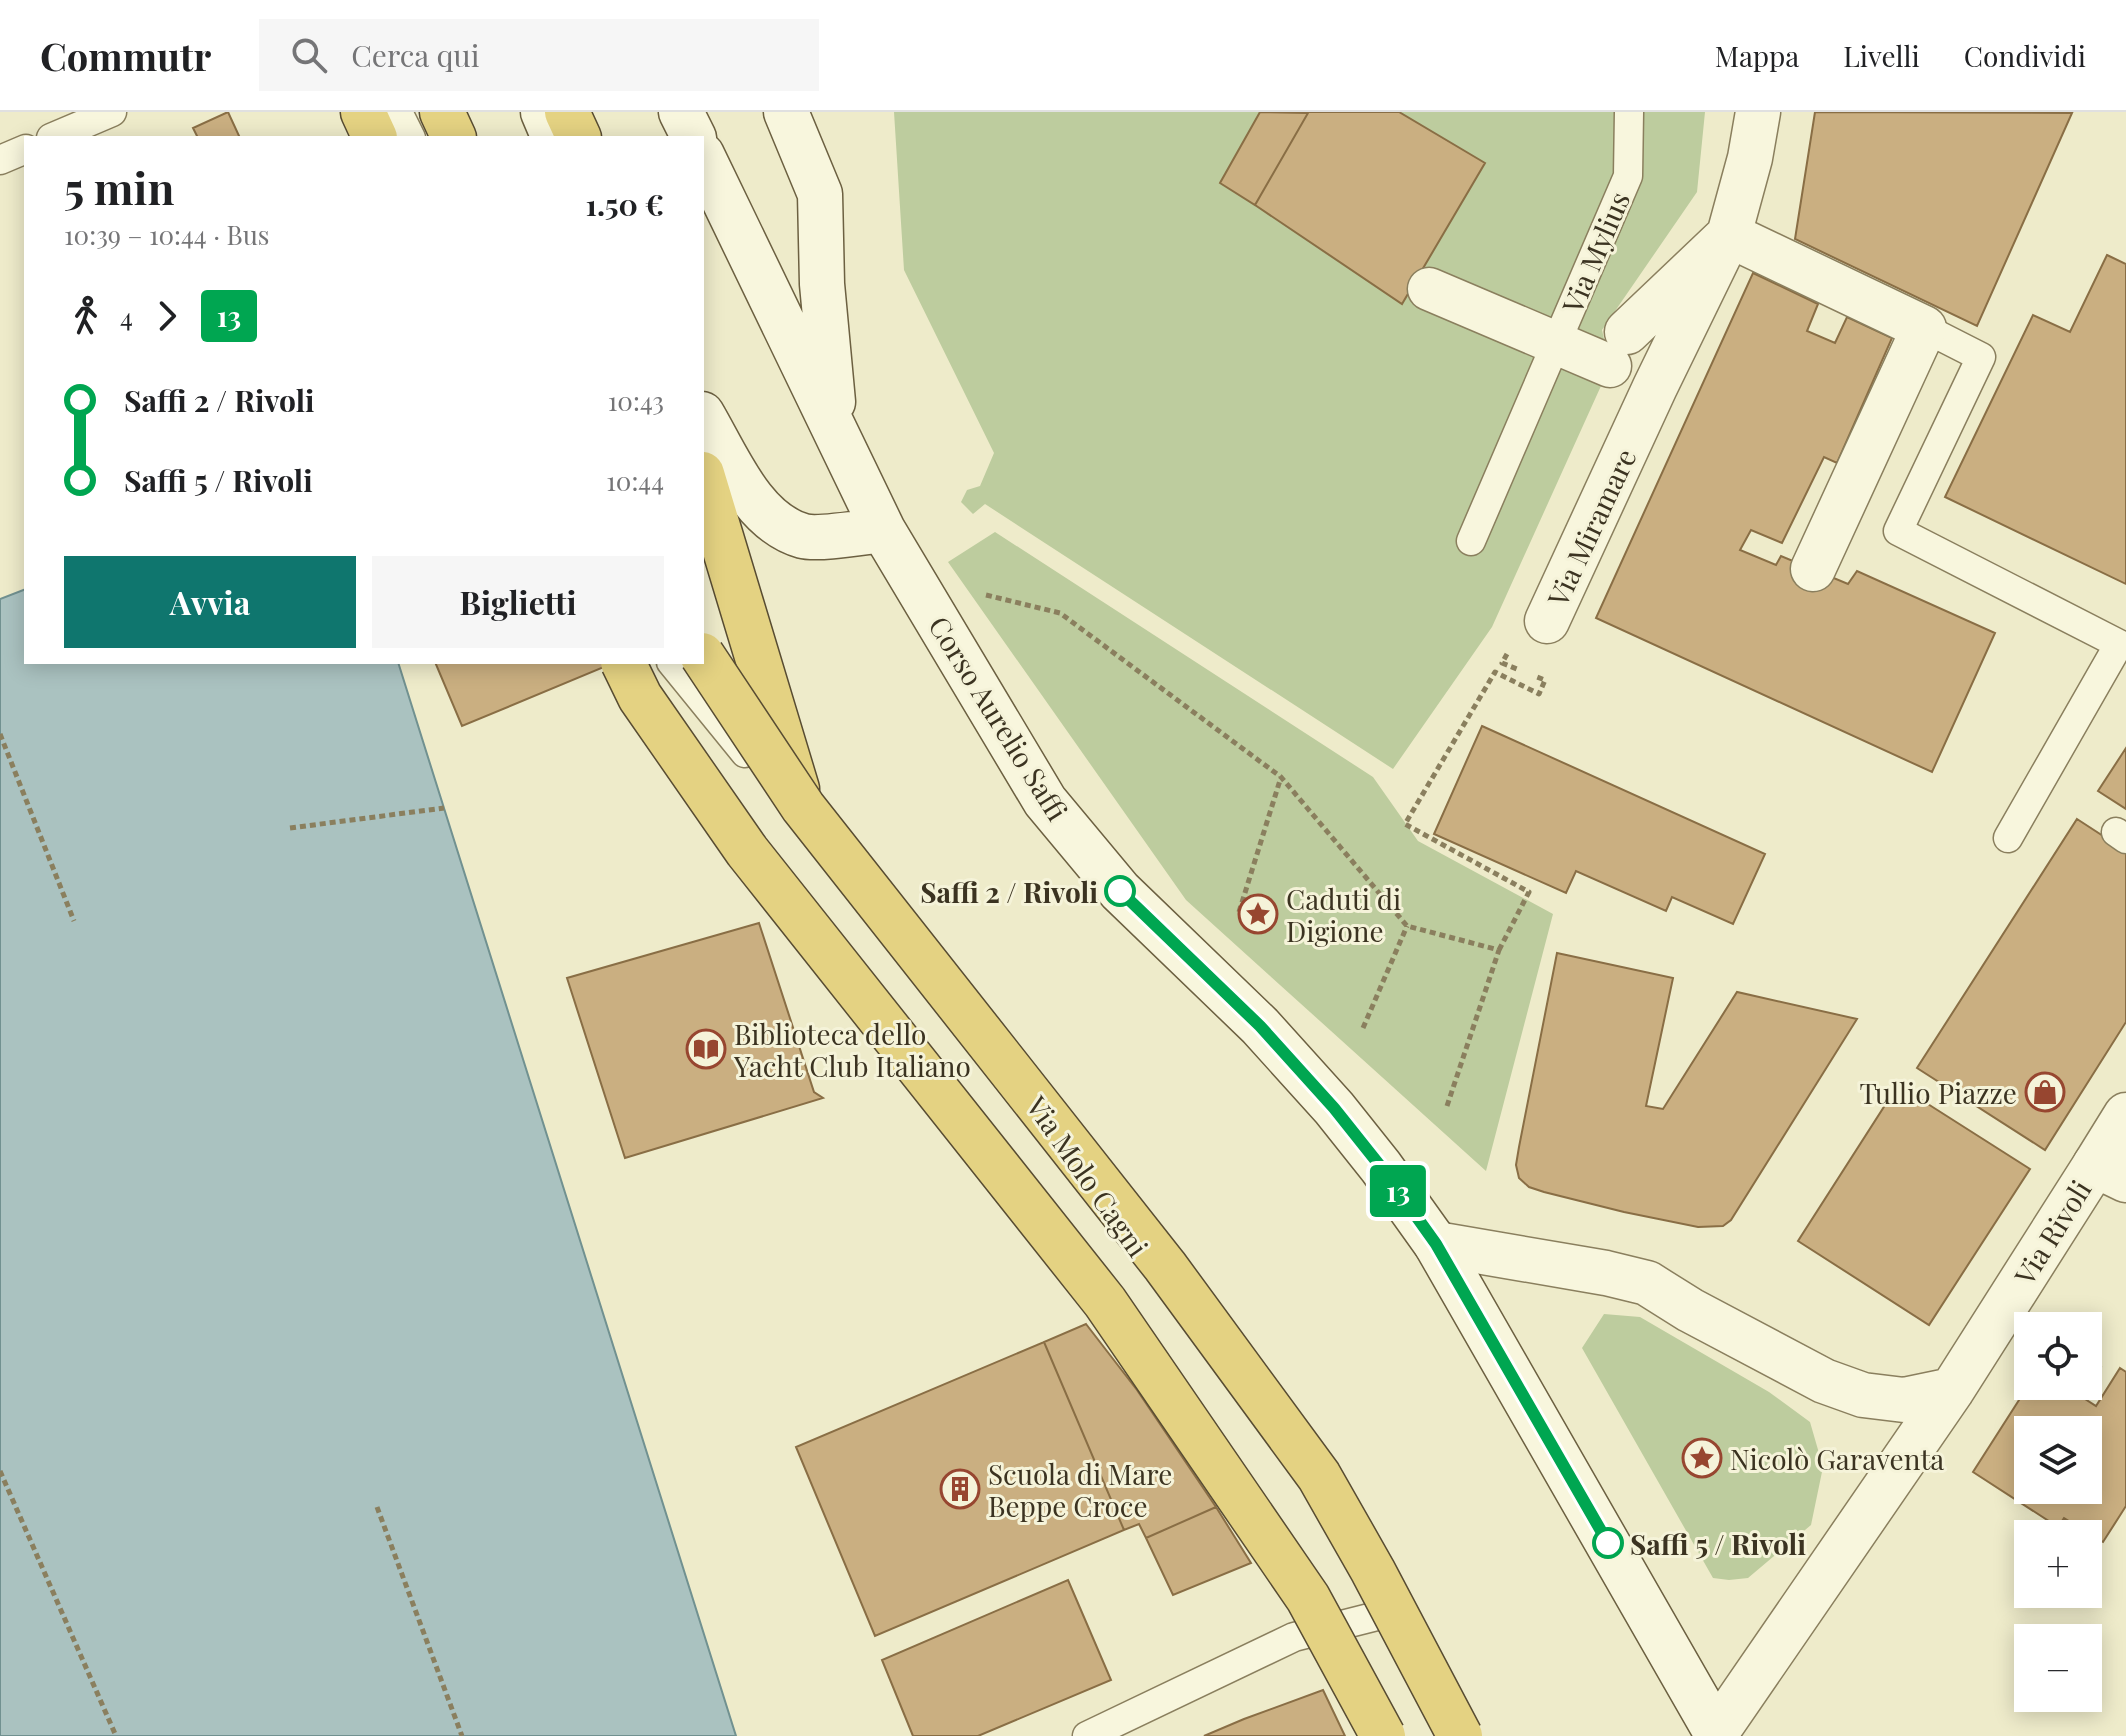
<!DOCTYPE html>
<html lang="it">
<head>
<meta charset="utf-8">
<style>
  :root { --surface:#fff; --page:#f6f6f6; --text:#202124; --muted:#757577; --line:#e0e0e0; --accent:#0f766e }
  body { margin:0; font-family:"Playfair Display",serif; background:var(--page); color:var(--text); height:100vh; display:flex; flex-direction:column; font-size:30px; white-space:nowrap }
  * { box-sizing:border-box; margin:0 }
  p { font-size:26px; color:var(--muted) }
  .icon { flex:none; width:44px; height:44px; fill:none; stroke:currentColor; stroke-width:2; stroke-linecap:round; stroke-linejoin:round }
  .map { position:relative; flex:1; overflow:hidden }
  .sheet { position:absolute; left:24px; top:24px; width:680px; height:528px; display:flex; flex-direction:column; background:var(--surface); border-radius:0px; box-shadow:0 4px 20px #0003 }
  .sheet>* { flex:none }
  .badge { padding:0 16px; border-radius:6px; font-size:28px; line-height:52px }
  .buttons { position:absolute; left:2014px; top:1200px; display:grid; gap:16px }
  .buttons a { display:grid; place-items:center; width:88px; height:88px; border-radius:0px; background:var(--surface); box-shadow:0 4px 20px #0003; font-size:40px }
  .map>.badge { position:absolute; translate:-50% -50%; box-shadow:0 0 0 4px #fff }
  .legs { display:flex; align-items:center; gap:12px; height:88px; padding:0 40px; font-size:26px }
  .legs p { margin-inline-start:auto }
  .head { display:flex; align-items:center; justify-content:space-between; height:136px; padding:0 40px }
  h1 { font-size:44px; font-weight:700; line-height:60px }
  .cta { display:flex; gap:16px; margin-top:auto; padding:16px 40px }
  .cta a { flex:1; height:92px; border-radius:0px; background:var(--accent); color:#fff; font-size:32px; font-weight:700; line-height:92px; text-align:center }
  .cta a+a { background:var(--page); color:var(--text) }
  ul { padding:0 40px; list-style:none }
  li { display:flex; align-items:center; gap:28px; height:80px; font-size:30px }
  li i { display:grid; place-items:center; width:12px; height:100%; margin:0 10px; background:currentColor }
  li i::after { content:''; width:20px; height:20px; margin:-10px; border:6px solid; border-radius:50%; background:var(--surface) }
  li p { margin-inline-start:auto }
  li:first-child i { background:linear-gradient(#0000 50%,currentColor 0) }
  li:last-child i { background:linear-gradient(currentColor 50%,#0000 0) }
  header { display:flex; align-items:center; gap:48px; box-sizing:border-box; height:112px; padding:0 40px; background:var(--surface); border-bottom:2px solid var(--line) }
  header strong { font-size:38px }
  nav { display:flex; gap:44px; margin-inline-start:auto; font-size:28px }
  .search { width:560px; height:72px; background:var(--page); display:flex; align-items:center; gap:20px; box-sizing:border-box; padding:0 28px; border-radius:0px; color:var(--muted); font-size:30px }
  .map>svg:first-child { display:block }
  .green { fill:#bdcc9e }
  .water { fill:#aac2c0; stroke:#719190; stroke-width:2 }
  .building { fill:#caaf81; stroke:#896e45; stroke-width:2; fill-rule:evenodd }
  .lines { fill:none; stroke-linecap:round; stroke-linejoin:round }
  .service-casing { stroke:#8a7f5e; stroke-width:31 }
  .pedestrian-casing { stroke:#8a7f5e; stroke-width:45 }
  .minor-casing { stroke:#8a7f5e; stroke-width:47 }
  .tertiary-casing { stroke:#8a7f5e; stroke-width:47 }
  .secondary-casing { stroke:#6c6041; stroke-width:47 }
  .trunk-casing { stroke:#584c32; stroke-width:47 }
  .path { stroke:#8a7f5e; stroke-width:5; stroke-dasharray:6 4; stroke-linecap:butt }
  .service { stroke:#f8f6dd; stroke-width:28 }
  .pedestrian { stroke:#f8f6dd; stroke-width:42 }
  .minor { stroke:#f8f6dd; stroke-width:44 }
  .tertiary { stroke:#f8f6dd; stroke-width:44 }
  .secondary { stroke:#f8f6dd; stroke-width:44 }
  .trunk { stroke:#e4d282; stroke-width:44 }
  .trunk-bridge-casing { stroke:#584c32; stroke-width:47; stroke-linecap:butt }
  .trunk-bridge { stroke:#e4d282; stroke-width:44 }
  .line-1-casing { stroke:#fff; stroke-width:18 }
  .line-1 { stroke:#00a651; stroke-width:12 }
  .stop-1-dot { fill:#fff; stroke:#00a651; stroke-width:4 }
  .labels { text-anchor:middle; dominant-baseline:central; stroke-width:6; stroke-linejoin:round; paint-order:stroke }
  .street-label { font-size:28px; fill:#3b3321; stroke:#f5f3d9 }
  .stop-label { font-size:28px; font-weight:bold; fill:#3b3321; stroke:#f5f3d9; text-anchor:end }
  .poi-label { font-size:28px; fill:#3b3321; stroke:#f5f3d9; text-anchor:start }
</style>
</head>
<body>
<header>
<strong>Commutr</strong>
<div class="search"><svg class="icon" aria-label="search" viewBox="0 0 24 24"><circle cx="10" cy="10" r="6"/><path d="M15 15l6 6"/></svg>Cerca qui</div>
<nav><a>Mappa</a><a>Livelli</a><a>Condividi</a></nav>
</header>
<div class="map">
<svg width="2126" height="1624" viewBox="0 0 2126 1624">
  <rect width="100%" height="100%" fill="#eeebca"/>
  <!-- green -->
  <path class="green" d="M 894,0 L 1705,0 L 1697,80 L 1602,218 L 1610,254 L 1492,515 L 1393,657 L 985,392 L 973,402 L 961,390 L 967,378 L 980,374 L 994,341 L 904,158 Z
    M 995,420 L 1373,665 L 1418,729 L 1553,802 L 1486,1059 L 1186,788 L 948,450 Z
    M 1604,1202 L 1640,1205 L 1769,1280 L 1810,1310 L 1823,1355 L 1811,1413 L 1748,1466 L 1729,1468 L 1713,1466 L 1582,1236 Z"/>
  <!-- water -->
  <path class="water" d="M 26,477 L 26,550 L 398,550 L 736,1624 L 0,1624 L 0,487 Z"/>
  <!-- building -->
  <path class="building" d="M 228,0 L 240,26 L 198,26 L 193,16 Z
    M 1260,0 L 1308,1 L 1255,93 L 1220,71 Z
    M 1306,0 L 1399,0 L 1485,51 L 1402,192 L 1255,93 L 1308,1 Z
    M 1815,0 L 2072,1 L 1977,214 L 1795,127 Z
    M 2107,143 L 2126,152 L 2126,472 L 1945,385 L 2033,203 L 2070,220 Z
    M 1753,161 L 1818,192 L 1807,219 L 1835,231 L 1847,205 L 1892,226 L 1837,351 L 1824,345 L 1782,431 L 1751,418 L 1740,438 L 1776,453 L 1781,444 L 1848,472 L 1857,459 L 1995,521 L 1932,660 L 1596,506 Z
    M 435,550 L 603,550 L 604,555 L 462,614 Z
    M 1482,614 L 1765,742 L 1733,812 L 1672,785 L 1666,799 L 1576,759 L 1566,781 L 1434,722 Z
    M 2126,636 L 2126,697 L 2098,679 Z
    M 2077,707 L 2126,739 L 2126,910 L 2045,1038 L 1917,956 Z
    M 759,811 L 814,980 L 823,986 L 625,1046 L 567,866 Z
    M 1557,841 L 1673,866 L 1646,994 L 1663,997 L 1737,880 L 1857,907 L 1731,1108 L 1723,1114 L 1698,1115 L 1624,1100 L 1544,1080 L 1529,1075 L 1519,1066 L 1516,1053 L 1519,1035 Z
    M 1898,973 L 2030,1057 L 1929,1213 L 1798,1129 Z
    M 1086,1212 L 1137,1278 L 1216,1395 L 1146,1426 L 1139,1412 L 1124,1418 L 1044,1230 Z
    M 1044,1230 L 1124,1418 L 875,1524 L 796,1335 Z
    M 2120,1256 L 2126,1260 L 2126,1394 L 2103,1430 L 2064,1406 L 2058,1415 L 1973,1360 L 2028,1274 L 2065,1274 L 2096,1294 ZM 2028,1318 L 2088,1318 L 2088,1378 L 2028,1378 Z
    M 1216,1395 L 1251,1451 L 1173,1483 L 1146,1426 Z
    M 1068,1468 L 1111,1568 L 978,1624 L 913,1624 L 882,1548 Z
    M 1323,1578 L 1345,1624 L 1204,1624 L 1244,1607 Z"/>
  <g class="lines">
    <defs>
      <path id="service" d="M 398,0 L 411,26
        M 51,26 L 112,0
        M 0,48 L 26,37
        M 1924,216 L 1981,245 L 1898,419 L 2119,532 L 2008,726
        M 1471,429 L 1628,64 L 1629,0
        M 671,550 L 745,641
        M 2116,720 L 2126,727
        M 1087,1624 L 1294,1525 L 1385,1502"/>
      <path id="pedestrian" d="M 1429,177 L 1610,254"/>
      <path id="minor" d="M 1627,220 L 1729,123 L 1924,216 L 1813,457
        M 1547,509 L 1655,275 L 1729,123 L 1750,46 L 1758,0
        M 2095,1053 L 2126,1003"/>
      <path id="tertiary" d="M 1436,1132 L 1606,1161 L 1647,1171 L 1690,1198 L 1824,1269 L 1863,1283 L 1904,1288 L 1952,1278
        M 1716,1621 L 1952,1278 L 2095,1053 L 2126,1068"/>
      <path id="secondary" d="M 543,0 L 554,26
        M 681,0 L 694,26
        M 786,0 L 820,82 L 822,172 L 833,290
        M 702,43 L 883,418 L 1045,689 L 1120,779 L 1260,914 L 1334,996 L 1381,1055 L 1436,1132 L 1718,1624
        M 702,302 C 727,344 752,410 803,424 C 818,428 865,420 883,418"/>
      <path id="trunk" d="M 363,0 L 375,26
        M 442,0 L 454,26
        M 567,0 L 579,26
        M 702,362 L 797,677"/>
    </defs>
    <!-- service casing -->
    <use href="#service" class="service-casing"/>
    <!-- pedestrian casing -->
    <use href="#pedestrian" class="pedestrian-casing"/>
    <!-- minor casing -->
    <use href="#minor" class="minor-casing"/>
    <!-- tertiary casing -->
    <use href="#tertiary" class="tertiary-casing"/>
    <!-- secondary casing -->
    <use href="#secondary" class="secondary-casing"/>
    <!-- trunk casing -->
    <use href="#trunk" class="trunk-casing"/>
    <!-- path -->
    <path class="path" d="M 986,483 L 1060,501 L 1281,665 L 1407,814 L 1499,838 L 1447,994
      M 1507,542 L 1502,551 L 1517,557
      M 0,622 L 74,809
      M 290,716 L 444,696
      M 1239,800 L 1281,665
      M 1499,838 L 1529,780 L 1405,712 L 1495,560 L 1539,582 L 1545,568 L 1537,565
      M 1363,916 L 1407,814
      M 2088,1249 L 2101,1257
      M 0,1359 L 116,1624
      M 377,1395 L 462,1624"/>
    <!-- service -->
    <use href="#service" class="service"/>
    <!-- pedestrian -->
    <use href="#pedestrian" class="pedestrian"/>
    <!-- minor -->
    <use href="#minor" class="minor"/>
    <!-- tertiary -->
    <use href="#tertiary" class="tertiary"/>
    <!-- secondary -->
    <use href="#secondary" class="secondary"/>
    <!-- trunk -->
    <use href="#trunk" class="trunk"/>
    <defs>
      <path id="trunk-bridge" d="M 702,543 L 803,695 L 1165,1154 L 1319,1364 L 1373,1459 L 1460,1624
        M 623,550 L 640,585 L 747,739 L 1105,1190 L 1308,1486 L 1383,1624"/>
    </defs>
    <!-- trunk-bridge casing -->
    <use href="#trunk-bridge" class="trunk-bridge-casing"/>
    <!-- trunk-bridge -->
    <use href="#trunk-bridge" class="trunk-bridge"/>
  </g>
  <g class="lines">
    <defs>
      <path id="line-1" d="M 1120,779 L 1260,914 L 1334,996 L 1381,1055 L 1436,1132 L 1608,1431"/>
    </defs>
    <!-- line-1 casing -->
    <use href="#line-1" class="line-1-casing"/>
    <!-- line-1 -->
    <use href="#line-1" class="line-1"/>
  </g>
  <!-- icons -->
  <defs>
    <symbol id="sight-ring" viewBox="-11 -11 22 22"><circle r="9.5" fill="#f5f3d9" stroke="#974630" stroke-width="1.5"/><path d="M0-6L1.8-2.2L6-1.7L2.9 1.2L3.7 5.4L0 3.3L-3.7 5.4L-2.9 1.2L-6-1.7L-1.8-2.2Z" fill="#974630"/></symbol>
    <symbol id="library-ring" viewBox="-11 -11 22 22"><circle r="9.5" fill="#f5f3d9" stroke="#974630" stroke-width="1.5"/><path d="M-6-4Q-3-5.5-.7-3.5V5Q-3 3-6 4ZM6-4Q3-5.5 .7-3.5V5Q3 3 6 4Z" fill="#974630"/></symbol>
    <symbol id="shop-ring" viewBox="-11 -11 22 22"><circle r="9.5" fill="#f5f3d9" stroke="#974630" stroke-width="1.5"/><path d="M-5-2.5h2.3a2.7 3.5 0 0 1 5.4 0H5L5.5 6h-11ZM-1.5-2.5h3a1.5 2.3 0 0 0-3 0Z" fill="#974630"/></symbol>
    <symbol id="building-ring" viewBox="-11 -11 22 22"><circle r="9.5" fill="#f5f3d9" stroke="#974630" stroke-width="1.5"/><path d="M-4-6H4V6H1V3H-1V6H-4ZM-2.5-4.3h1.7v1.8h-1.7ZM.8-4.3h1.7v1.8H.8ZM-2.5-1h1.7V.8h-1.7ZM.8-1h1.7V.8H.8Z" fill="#974630"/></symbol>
  </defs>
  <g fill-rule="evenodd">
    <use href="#sight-ring" x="1236" y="780" width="44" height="44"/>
    <use href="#library-ring" x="684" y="915" width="44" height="44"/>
    <use href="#shop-ring" x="2023" y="958" width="44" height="44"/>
    <use href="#sight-ring" x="1680" y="1324" width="44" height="44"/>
    <use href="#building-ring" x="938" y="1355" width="44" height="44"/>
  </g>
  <!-- markers -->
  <g class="stop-1-dot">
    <circle cx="1120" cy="779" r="14"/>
    <circle cx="1608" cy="1431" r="14"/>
  </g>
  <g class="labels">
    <!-- street labels -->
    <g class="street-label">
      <text transform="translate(1595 140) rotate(-67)">Via Mylius</text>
      <text transform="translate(1591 415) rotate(-65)">Via Miramare</text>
      <text transform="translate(999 606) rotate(58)">Corso Aurelio Saffi</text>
      <text transform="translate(1088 1064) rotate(55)">Via Molo Cagni</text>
      <text transform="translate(2052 1120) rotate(-58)">Via Rivoli</text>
    </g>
    <!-- stop labels -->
    <g class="stop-label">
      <text x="1098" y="779">Saffi 2 / Rivoli</text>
      <text x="1630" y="1431" text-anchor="start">Saffi 5 / Rivoli</text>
    </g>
    <!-- poi labels -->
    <g class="poi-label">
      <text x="1286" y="786">Caduti di<tspan x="1286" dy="32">Digione</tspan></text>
      <text x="734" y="921">Biblioteca dello<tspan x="734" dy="32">Yacht Club Italiano</tspan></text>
      <text x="2017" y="980" text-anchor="end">Tullio Piazze</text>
      <text x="1730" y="1346">Nicolò Garaventa</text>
      <text x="988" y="1361">Scuola di Mare<tspan x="988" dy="32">Beppe Croce</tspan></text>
    </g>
  </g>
</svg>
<div class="buttons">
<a><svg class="icon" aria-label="locate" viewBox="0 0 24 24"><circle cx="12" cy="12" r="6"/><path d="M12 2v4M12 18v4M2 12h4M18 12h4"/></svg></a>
<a><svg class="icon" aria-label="layers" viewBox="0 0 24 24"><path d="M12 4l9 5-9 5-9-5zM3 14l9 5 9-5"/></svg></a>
<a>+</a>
<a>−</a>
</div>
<b class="badge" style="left:1398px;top:1079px;background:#00a651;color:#fff">13</b>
<section class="sheet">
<div class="head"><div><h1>5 min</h1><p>10:39 – 10:44 · Bus</p></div><b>1.50 €</b></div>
<div class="legs"><svg class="icon" aria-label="walk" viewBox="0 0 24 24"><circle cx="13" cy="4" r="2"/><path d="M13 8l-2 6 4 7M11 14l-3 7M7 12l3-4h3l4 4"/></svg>4<svg class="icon" aria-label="forward" viewBox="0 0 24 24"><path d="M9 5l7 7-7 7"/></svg><b class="badge" style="background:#00a651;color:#fff">13</b></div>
<ul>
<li><i style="color:#00a651"></i><b>Saffi 2 / Rivoli</b><p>10:43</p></li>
<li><i style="color:#00a651"></i><b>Saffi 5 / Rivoli</b><p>10:44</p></li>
</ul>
<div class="cta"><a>Avvia</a><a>Biglietti</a></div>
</section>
</div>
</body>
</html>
